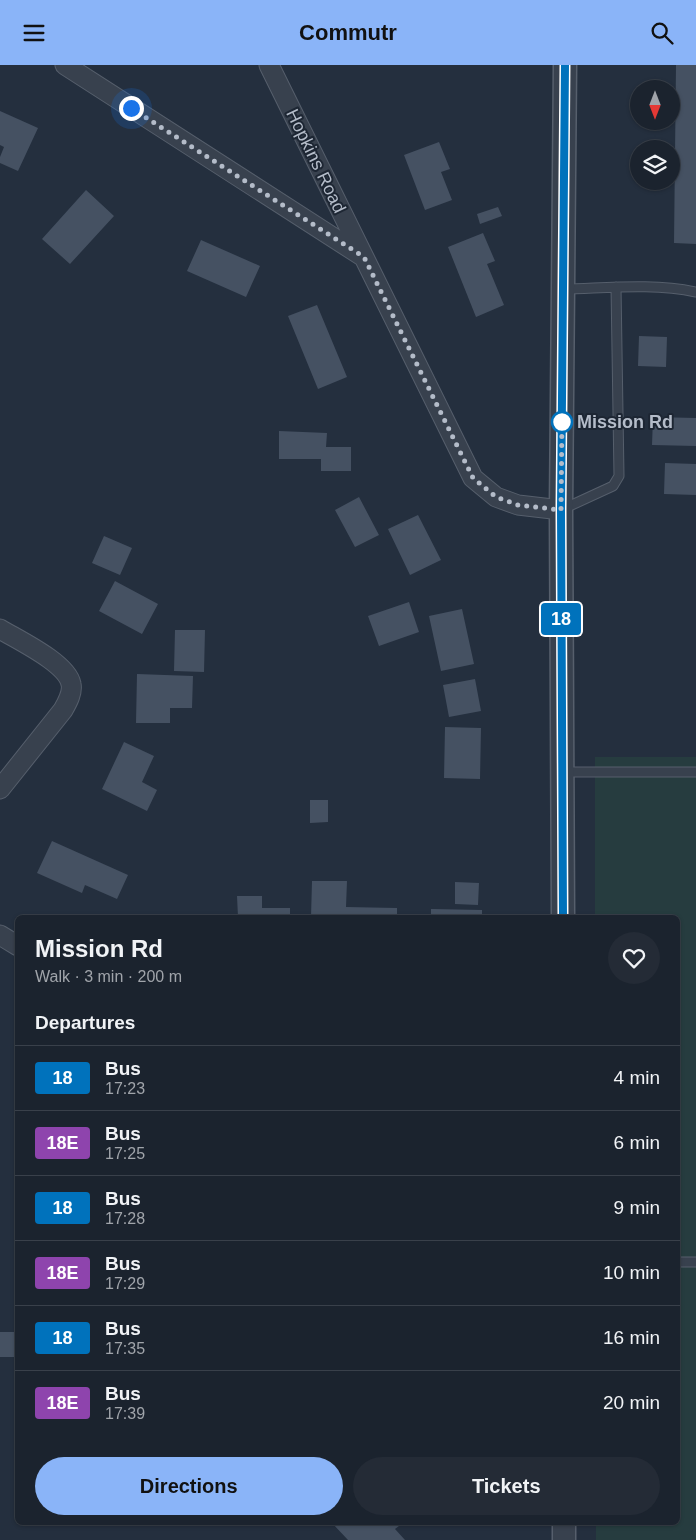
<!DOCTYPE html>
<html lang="en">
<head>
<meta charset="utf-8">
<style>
  :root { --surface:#1b232e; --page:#242b36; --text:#f1f3f6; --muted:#a0a4aa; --line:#39404a; --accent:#8ab4f8 }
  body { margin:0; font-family:Helvetica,sans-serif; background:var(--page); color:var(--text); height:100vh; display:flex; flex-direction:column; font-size:19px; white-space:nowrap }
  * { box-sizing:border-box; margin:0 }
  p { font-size:16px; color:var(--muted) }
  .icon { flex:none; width:28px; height:28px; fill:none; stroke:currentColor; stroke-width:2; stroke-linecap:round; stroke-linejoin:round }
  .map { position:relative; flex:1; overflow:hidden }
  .panel { position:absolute; left:15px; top:850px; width:665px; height:610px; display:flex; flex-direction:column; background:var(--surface); border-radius:8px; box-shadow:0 1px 4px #0004,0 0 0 1px var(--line) }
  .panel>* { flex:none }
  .badge { padding:0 10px; border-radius:4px; font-size:18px; line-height:32px }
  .needle { width:32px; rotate:180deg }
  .tools { position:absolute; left:630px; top:15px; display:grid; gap:10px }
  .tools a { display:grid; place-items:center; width:50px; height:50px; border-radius:50%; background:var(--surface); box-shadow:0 1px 4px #0004,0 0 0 1px var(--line); font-size:25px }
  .you { position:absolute; width:25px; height:25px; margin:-12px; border:4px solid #fff; border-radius:50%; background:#1a73e8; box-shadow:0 0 0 8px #1a73e833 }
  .map>.badge { position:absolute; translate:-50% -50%; box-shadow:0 0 0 2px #fff }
  h2 { padding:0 20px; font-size:19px; line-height:45px }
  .round { display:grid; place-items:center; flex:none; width:52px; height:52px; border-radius:26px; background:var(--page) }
  .overview { display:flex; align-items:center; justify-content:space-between; height:85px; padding:0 20px }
  h1 { font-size:24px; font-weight:700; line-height:38px }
  .cta { display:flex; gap:10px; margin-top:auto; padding:10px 20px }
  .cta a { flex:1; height:58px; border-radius:30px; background:var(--accent); color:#111; font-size:20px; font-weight:700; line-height:58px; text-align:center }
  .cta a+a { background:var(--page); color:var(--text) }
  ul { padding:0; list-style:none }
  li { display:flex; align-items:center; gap:15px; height:65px; padding:0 20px; border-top:1px solid var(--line) }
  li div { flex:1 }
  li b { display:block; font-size:19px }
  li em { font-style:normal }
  li .badge { min-width:55px; font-weight:700; text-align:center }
  header { display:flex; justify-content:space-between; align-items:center; height:65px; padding:0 20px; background:var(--accent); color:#111; font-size:22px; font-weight:700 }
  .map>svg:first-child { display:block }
  .green { fill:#263c3f }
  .building { fill:#455162 }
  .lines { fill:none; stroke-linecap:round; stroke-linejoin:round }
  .service-casing { stroke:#565f6c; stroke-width:11 }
  .minor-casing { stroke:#565f6c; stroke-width:21 }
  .tertiary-casing { stroke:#565f6c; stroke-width:25 }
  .service { stroke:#38414e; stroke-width:9 }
  .minor { stroke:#38414e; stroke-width:19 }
  .tertiary { stroke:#38414e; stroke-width:22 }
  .line-casing { stroke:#fff; stroke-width:11 }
  .line { stroke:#0072bc; stroke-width:8 }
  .walk { stroke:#b4bcc9; stroke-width:5; stroke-dasharray:0 9 }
  .stop-dot { fill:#fff; stroke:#0072bc; stroke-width:2.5 }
  .labels { text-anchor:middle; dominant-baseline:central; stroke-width:4; stroke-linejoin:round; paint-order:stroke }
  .street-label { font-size:18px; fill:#b4bcc9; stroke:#1d2633 }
  .stop-label { font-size:18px; font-weight:bold; fill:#b4bcc9; stroke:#1d2633; text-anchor:start }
</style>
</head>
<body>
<header><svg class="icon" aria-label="menu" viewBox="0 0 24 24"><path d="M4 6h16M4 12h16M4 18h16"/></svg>Commutr<svg class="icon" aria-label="search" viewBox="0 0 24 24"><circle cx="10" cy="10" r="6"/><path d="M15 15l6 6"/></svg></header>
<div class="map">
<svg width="696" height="1475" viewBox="0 0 696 1475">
  <rect width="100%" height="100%" fill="#242f3e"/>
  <!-- green -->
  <path class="green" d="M 595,692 L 696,692 L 696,1475 L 596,1475 L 596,1458 L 678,1458 L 678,852 L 595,852 Z"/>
  <!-- building -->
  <path class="building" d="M 676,0 L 696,0 L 696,179 L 674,178 Z
    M 0,46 L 38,63 L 18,106 L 0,98 L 0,92 L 4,82 L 0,80 Z
    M 439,77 L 450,104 L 441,107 L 452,135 L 425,145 L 404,90 Z
    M 86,125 L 114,151 L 70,199 L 42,174 Z
    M 498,142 L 502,151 L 480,159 L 477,149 Z
    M 483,168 L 495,196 L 487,199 L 504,240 L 476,252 L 448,182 Z
    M 201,175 L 260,201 L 246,232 L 187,206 Z
    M 317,240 L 347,312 L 318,324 L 288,251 Z
    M 639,271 L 667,272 L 666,302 L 638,301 Z
    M 653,352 L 696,353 L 696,381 L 652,380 Z
    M 279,366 L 327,368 L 326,382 L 351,382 L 351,406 L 321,406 L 321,394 L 279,394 Z
    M 665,398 L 696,399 L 696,430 L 664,429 Z
    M 359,432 L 379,470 L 355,482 L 335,445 Z
    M 418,450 L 441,495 L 410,510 L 388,464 Z
    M 104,471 L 132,483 L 120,510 L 92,498 Z
    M 115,516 L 158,539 L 142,569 L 99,546 Z
    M 409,537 L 419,567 L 379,581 L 368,551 Z
    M 462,544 L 474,599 L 441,606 L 429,551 Z
    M 175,565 L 205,565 L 204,607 L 174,606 Z
    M 137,609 L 193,611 L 192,643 L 170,643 L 170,658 L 136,658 Z
    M 475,614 L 481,646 L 449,652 L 443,620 Z
    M 445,662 L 481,663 L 480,714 L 444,713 Z
    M 124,677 L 154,691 L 142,717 L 157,725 L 147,746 L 102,724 Z
    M 310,735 L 328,735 L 328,757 L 310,758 Z
    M 52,776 L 128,810 L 117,834 L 85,820 L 82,828 L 37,808 Z
    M 312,816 L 347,816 L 346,842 L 397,843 L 397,852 L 311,852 Z
    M 455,817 L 479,818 L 478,840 L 455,839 Z
    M 237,831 L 262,831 L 262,843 L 290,843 L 290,852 L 238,852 Z
    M 431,844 L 482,845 L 482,852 L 431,852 Z
    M 0,1267 L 18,1267 L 18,1292 L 0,1292 Z
    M 332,1458 L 403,1458 L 395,1464 L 405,1475 L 348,1475 Z"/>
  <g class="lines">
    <defs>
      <path id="service" d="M 564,224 C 608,223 653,218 696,227
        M 563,444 L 613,421 L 619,411 L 616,222
        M 563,707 L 696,707
        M 678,1197 L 696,1197"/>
      <path id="minor" d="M 65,0 L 362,191
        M 269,0 L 473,413 L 496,432 L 518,440 L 561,445
        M 0,564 C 18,575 67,598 71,619 C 73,628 67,638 63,645 L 0,724
        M 0,870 L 18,881"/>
      <path id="tertiary" d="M 563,852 L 561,445 L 565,0
        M 564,1475 L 564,1458"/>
    </defs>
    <!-- service casing -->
    <use href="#service" class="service-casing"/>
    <!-- minor casing -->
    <use href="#minor" class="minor-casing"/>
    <!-- tertiary casing -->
    <use href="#tertiary" class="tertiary-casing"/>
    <!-- service -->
    <use href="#service" class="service"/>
    <!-- minor -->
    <use href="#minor" class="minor"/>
    <!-- tertiary -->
    <use href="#tertiary" class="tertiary"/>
  </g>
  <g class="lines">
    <defs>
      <path id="line" d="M 563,852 L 561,445 L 565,0"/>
    </defs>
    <!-- line casing -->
    <use href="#line" class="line-casing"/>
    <!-- line -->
    <use href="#line" class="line"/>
    <!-- walk -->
    <path class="walk" d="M 131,43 L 364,192 L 473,413 L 496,432 L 518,440 L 561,445 L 562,353 L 562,357"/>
  </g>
  <!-- markers -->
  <circle class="stop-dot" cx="562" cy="357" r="10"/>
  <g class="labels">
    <!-- street labels -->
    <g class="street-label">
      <text transform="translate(316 96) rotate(64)">Hopkins Road</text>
    </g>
    <!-- stop labels -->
    <g class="stop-label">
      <text x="577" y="357">Mission Rd</text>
    </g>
  </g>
</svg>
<div class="tools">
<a><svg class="needle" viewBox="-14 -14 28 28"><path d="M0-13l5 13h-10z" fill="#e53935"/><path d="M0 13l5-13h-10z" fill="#a0a4aa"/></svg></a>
<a><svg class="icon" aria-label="layers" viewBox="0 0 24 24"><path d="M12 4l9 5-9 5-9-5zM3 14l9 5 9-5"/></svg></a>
</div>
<div class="you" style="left:131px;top:43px"></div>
<b class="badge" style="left:561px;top:554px;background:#0072bc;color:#fff">18</b>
<section class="panel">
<div class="overview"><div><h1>Mission Rd</h1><p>Walk · 3 min · 200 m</p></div><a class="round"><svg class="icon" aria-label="heart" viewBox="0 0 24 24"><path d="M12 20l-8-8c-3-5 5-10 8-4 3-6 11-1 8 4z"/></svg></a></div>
<h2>Departures</h2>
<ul>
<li><span class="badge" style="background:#0072bc;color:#fff">18</span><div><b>Bus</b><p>17:23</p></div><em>4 min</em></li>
<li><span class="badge" style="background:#8e44ad;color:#fff">18E</span><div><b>Bus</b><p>17:25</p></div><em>6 min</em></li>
<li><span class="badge" style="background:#0072bc;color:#fff">18</span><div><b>Bus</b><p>17:28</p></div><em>9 min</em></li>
<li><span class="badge" style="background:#8e44ad;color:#fff">18E</span><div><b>Bus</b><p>17:29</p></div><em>10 min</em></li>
<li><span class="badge" style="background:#0072bc;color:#fff">18</span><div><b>Bus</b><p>17:35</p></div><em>16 min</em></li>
<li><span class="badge" style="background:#8e44ad;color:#fff">18E</span><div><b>Bus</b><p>17:39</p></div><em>20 min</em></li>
</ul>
<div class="cta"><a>Directions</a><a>Tickets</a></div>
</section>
</div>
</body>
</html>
